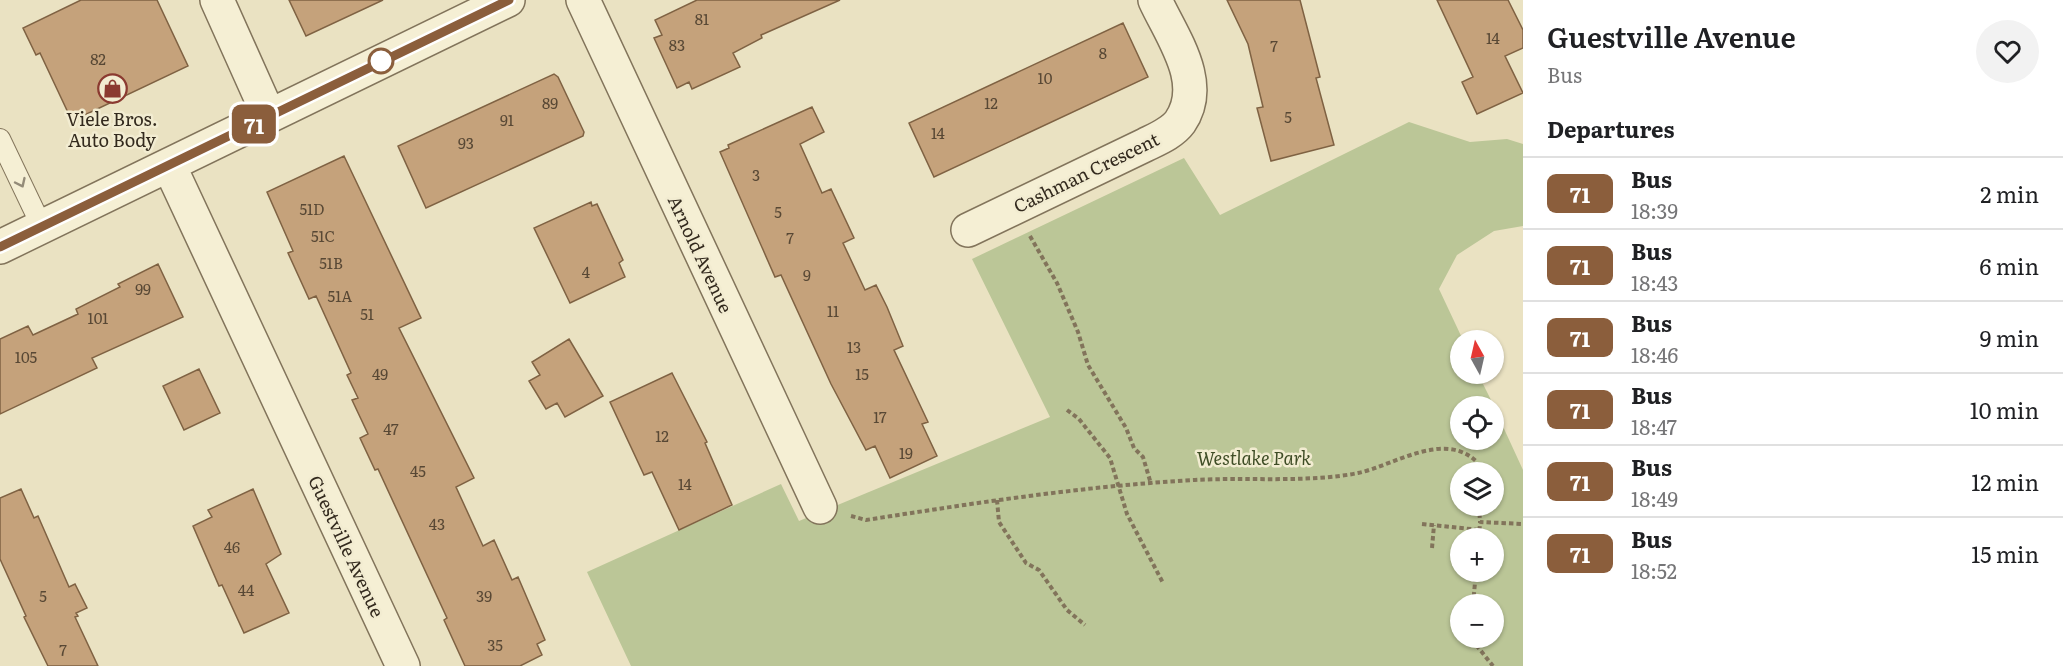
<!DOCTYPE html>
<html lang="en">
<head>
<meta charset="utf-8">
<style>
  :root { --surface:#fff; --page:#f2f2f2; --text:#202124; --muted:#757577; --line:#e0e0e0 }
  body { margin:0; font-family:Literata,serif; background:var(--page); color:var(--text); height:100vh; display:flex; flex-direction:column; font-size:22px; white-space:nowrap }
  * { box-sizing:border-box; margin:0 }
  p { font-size:20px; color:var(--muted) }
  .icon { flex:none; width:33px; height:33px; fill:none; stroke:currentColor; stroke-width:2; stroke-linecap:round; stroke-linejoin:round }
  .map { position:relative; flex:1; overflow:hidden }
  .side { display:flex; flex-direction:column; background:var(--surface); width:540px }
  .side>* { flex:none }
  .badge { padding:0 12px; border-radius:9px; font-size:21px; line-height:39px }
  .needle { width:39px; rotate:352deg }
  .fabs { position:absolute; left:1450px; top:330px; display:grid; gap:12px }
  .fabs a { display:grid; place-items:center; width:54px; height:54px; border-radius:50%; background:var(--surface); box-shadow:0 2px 4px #0004; font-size:30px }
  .map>.badge { position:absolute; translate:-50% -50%; box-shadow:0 0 0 3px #fff }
  h2 { padding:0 24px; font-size:22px; line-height:54px }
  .round { display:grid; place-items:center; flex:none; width:63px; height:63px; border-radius:32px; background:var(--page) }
  .overview { display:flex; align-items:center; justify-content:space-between; height:102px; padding:0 24px }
  h1 { font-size:28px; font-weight:600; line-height:45px }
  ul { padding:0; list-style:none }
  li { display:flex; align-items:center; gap:18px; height:72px; padding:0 24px; border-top:2px solid var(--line) }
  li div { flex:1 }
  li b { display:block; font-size:22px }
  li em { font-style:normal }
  li .badge { min-width:66px; font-weight:700; text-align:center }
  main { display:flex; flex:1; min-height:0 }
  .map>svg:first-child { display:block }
  .green { fill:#bbc697; fill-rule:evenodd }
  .building { fill:#c5a27b; stroke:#7f6243; stroke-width:1.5 }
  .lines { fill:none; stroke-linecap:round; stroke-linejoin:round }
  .lane-casing { stroke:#82745b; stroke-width:22 }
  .street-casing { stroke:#82745b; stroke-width:36 }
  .path { stroke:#82745b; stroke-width:4; stroke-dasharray:4.5 3; stroke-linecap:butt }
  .lane { stroke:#f5efd4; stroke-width:20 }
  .street { stroke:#f5efd4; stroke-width:33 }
  .oneway { stroke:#948c79 }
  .line-casing { stroke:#fff; stroke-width:14 }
  .line { stroke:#8b5e3c; stroke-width:9 }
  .stop-dot { fill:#fff; stroke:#8b5e3c; stroke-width:3 }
  .labels { text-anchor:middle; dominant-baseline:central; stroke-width:5; stroke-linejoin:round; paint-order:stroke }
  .number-label { font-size:15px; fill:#584835 }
  .poi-label { font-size:18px; fill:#332a1e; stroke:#f2ecd1 }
  .street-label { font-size:18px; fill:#332a1e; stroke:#f2ecd1 }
  .park-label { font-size:18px; font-style:italic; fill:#3f4d26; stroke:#f2ecd1 }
</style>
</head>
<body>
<main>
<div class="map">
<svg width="1523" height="666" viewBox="0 0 1523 666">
  <rect width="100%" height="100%" fill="#eae2c2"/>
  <!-- green -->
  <path class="green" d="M 1409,122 L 1470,142 L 1507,139 L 1523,144 L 1523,226 L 1494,231 L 1457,255 L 1439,289 L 1463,340 L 1461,374 L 1478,374 L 1494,406 L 1461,406 L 1461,440 L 1494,440 L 1494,407 L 1523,470 L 1523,666 L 631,666 L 587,572 L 781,484 L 799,521 L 1050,417 L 972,259 L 1184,158 L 1220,215 ZM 1461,472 L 1494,472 L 1494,506 L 1461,506 ZM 1461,538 L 1494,538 L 1494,572 L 1461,572 ZM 1461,604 L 1494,604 L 1494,638 L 1461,638 Z"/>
  <!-- building -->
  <path class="building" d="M 81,0 L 157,0 L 188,66 L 72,121 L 40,53 L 36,55 L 23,28 Z
    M 289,0 L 383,0 L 306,36 Z
    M 697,0 L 840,0 L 761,35 L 762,38 L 733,53 L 740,67 L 692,89 L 689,82 L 677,88 L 654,38 L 662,35 L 655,20 Z
    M 1227,0 L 1300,0 L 1320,77 L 1316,78 L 1334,145 L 1271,161 L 1257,108 L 1263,107 L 1248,44 Z
    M 1437,0 L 1508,0 L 1523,30 L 1523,48 L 1505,56 L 1523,93 L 1477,114 L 1462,82 L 1473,77 Z
    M 1123,23 L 1148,77 L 934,177 L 909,123 Z
    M 554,74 L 558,77 L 584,132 L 583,136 L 426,208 L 398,146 Z
    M 812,107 L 824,132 L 800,144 L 822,193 L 831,189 L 854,238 L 843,243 L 865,290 L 876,285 L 887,307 L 903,346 L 894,350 L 928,422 L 922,424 L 937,456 L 890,478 L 875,446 L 866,450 L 831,384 L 781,275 L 775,277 L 720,152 L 729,148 L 728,145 Z
    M 344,156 L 421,318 L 399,328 L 474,478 L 456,487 L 483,546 L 494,540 L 512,580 L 518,577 L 545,640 L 537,644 L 542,655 L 520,666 L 465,666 L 444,620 L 447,618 L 378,469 L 375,470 L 360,438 L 368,434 L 352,400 L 358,398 L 347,375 L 351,373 L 316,296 L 309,299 L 288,253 L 293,251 L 267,192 Z
    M 591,202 L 592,206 L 597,204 L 623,260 L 619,263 L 625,277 L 570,303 L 534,228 Z
    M 158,264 L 183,317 L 92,358 L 97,368 L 0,414 L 0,339 L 28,326 L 33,335 L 78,314 L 76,309 L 120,287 L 118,284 Z
    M 569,339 L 603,396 L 565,417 L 557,403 L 546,409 L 529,381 L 540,375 L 532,362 Z
    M 199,369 L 220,413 L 184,430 L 163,386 Z
    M 672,373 L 707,442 L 705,443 L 732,505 L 679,530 L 652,472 L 644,475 L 610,402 Z
    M 21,489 L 34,518 L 38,516 L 69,587 L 75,584 L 87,608 L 76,613 L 78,616 L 75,617 L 98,666 L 48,666 L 24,617 L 26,616 L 0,559 L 0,498 Z
    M 253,489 L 281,554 L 266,564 L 289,613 L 244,633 L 222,585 L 219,586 L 193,526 L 212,517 L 208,510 Z"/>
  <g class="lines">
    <defs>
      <path id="lane" d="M 0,139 L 42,227"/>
      <path id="street" d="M 217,0 L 269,116
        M 583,0 L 820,507
        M 169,165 L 403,666
        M 968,230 L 1145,145 C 1157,139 1172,133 1180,122 C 1207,83 1172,37 1155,0
        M 0,247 L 508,0"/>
    </defs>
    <!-- lane casing -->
    <use href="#lane" class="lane-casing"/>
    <!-- street casing -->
    <use href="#street" class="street-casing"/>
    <!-- path -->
    <path class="path" d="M 1030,236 L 1057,283 L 1078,332 L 1088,365 L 1126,428 L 1134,448 L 1143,457 L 1151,484
      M 1067,410 L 1079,419 L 1110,458 L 1127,514 L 1163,583
      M 997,500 L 999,522 L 1026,563 L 1039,570 L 1067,610 L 1085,625
      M 1479,506 L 1480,522 L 1523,524
      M 851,516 L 866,520 C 975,503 1084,486 1195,480 C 1246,477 1308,483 1358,473 C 1395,465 1444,430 1477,462 L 1477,472
      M 1422,524 L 1480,530
      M 1479,538 L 1480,522
      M 1432,548 L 1434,525
      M 1473,604 L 1476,572
      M 1474,638 L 1477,646 L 1493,666"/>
    <!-- lane -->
    <use href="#lane" class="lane"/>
    <!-- street -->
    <use href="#street" class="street"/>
  </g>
  <!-- one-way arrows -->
  <defs><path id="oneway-chevron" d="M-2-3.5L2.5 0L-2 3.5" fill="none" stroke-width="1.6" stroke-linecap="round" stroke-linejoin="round" transform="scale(1.5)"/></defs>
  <use class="oneway" href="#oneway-chevron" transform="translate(21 183) rotate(65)"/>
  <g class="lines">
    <defs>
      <path id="line" d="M 0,247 L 509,0"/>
    </defs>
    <!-- line casing -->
    <use href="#line" class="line-casing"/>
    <!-- line -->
    <use href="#line" class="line"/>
  </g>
  <!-- icons -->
  <defs>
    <symbol id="shop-ring" viewBox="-11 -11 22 22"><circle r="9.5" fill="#f2ecd1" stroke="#8b3a30" stroke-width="1.5"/><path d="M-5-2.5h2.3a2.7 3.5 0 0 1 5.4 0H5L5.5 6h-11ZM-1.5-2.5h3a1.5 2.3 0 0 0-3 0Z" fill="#8b3a30"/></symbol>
  </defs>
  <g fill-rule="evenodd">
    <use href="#shop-ring" x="96" y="72" width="33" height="33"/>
  </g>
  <!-- markers -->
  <circle class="stop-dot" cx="381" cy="61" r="12"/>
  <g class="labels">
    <!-- number labels -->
    <g class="number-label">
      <text x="702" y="18">81</text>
      <text x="1493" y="37">14</text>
      <text x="677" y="44">83</text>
      <text x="1274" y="45">7</text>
      <text x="1103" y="52">8</text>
      <text x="98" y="58">82</text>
      <text x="1045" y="77">10</text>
      <text x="550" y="102">89</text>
      <text x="991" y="102">12</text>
      <text x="1288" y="116">5</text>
      <text x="507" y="119">91</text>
      <text x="938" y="132">14</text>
      <text x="466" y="142">93</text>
      <text x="756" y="174">3</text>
      <text x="312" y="208">51D</text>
      <text x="778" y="211">5</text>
      <text x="323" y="235">51C</text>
      <text x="790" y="237">7</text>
      <text x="331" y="262">51B</text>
      <text x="586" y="271">4</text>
      <text x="807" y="274">9</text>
      <text x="143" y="288">99</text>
      <text x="340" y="295">51A</text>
      <text x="833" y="310">11</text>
      <text x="367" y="313">51</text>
      <text x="98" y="317">101</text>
      <text x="854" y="346">13</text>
      <text x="26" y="356">105</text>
      <text x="380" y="373">49</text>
      <text x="862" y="373">15</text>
      <text x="880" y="416">17</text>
      <text x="391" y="428">47</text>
      <text x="662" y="435">12</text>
      <text x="906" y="452">19</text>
      <text x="418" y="470">45</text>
      <text x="685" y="483">14</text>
      <text x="437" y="523">43</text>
      <text x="232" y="546">46</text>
      <text x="246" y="589">44</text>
      <text x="43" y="595">5</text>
      <text x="484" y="595">39</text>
      <text x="495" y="644">35</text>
      <text x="63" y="649">7</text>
    </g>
    <!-- poi labels -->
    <g class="poi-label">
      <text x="112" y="118">Viele Bros.<tspan x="112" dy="21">Auto Body</tspan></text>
    </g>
    <!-- street labels -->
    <g class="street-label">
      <text transform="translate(1086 172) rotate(-26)">Cashman Crescent</text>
      <text transform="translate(701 254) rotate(65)">Arnold Avenue</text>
      <text transform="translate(347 546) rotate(65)">Guestville Avenue</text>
    </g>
    <!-- park labels -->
    <g class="park-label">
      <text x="1254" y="457">Westlake Park</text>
    </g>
  </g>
</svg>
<div class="fabs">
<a><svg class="needle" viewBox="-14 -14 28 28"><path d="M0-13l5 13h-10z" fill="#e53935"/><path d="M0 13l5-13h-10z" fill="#757577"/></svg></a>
<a><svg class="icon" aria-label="locate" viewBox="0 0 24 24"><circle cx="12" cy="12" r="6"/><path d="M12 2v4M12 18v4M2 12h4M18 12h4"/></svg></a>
<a><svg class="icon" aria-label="layers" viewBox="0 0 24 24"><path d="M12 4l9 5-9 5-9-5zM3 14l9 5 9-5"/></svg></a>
<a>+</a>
<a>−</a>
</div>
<b class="badge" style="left:254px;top:124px;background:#8b5e3c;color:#fff">71</b>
</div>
<section class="side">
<div class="overview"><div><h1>Guestville Avenue</h1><p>Bus</p></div><a class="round"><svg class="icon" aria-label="heart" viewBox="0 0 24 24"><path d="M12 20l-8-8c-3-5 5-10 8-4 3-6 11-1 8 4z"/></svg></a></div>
<h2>Departures</h2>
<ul>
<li><span class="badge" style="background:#8b5e3c;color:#fff">71</span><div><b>Bus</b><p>18:39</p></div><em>2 min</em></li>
<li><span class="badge" style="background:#8b5e3c;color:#fff">71</span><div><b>Bus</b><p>18:43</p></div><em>6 min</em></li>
<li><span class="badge" style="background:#8b5e3c;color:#fff">71</span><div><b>Bus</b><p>18:46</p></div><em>9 min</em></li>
<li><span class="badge" style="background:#8b5e3c;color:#fff">71</span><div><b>Bus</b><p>18:47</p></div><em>10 min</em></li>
<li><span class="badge" style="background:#8b5e3c;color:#fff">71</span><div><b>Bus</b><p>18:49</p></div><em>12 min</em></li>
<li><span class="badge" style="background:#8b5e3c;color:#fff">71</span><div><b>Bus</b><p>18:52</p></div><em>15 min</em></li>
</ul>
</section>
</main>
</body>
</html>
